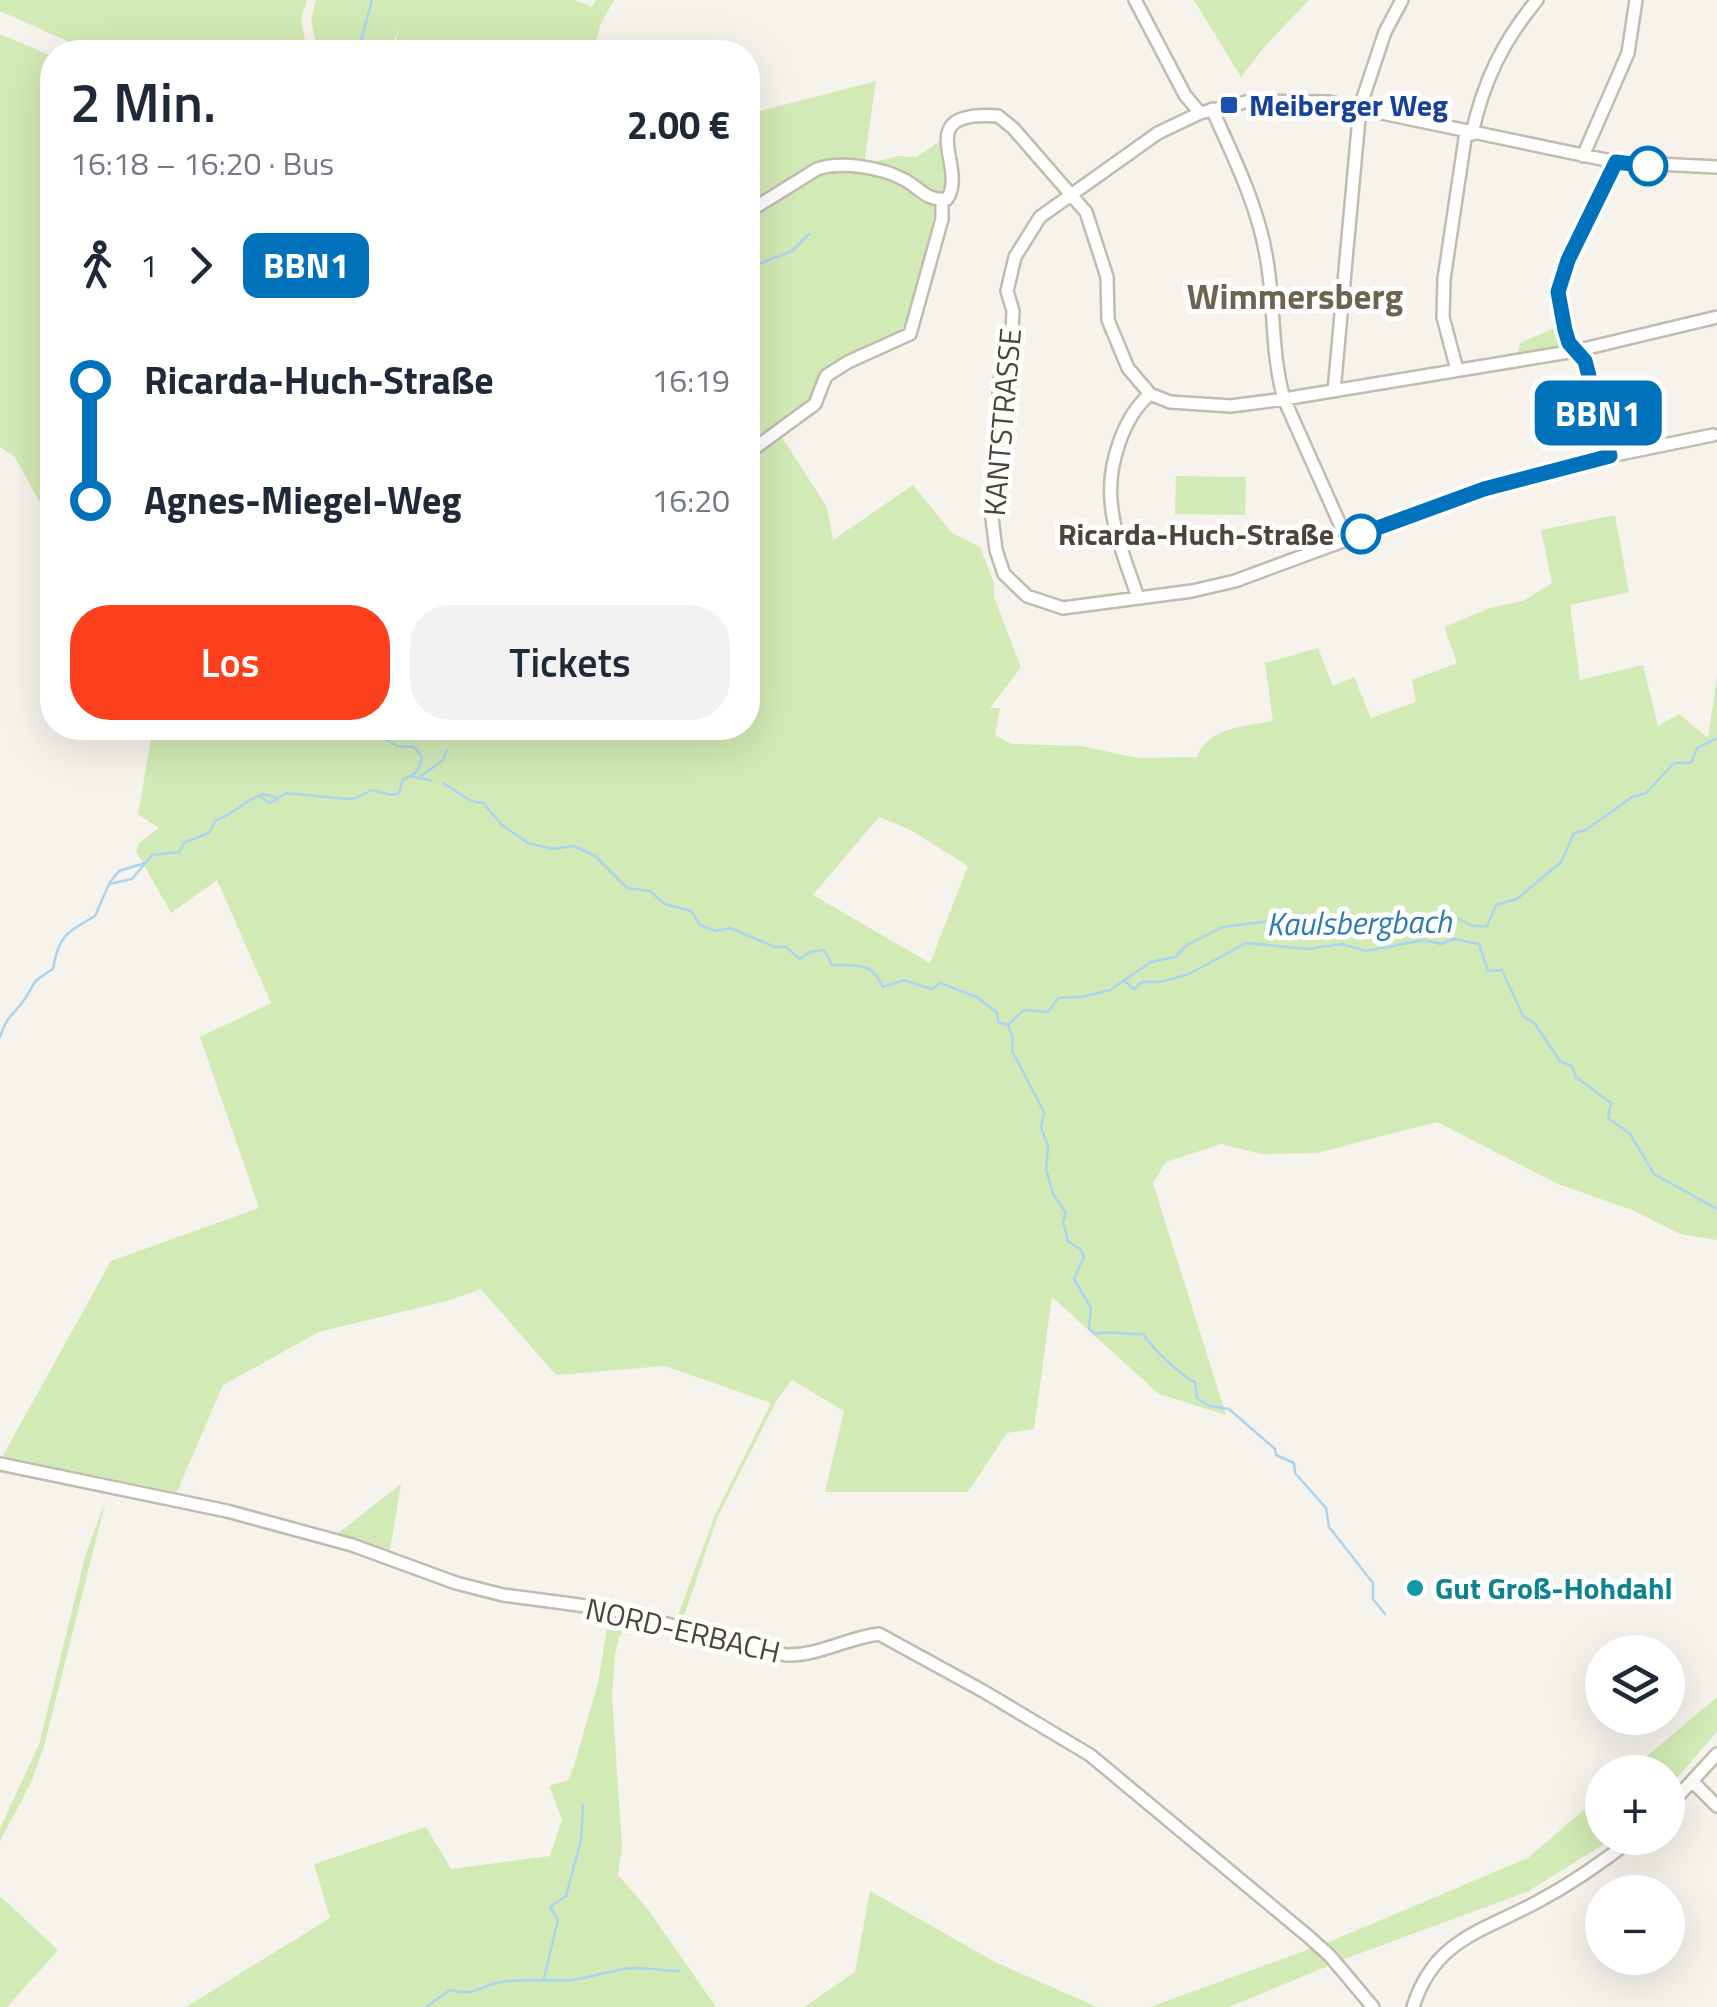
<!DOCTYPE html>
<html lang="de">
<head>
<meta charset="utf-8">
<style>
  :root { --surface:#fff; --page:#f2f2f3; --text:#1f2937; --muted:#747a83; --accent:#fc3f1d }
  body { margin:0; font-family:"Titillium Web",sans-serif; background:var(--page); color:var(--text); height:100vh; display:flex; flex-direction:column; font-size:38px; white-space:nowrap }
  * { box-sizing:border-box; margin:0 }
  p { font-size:32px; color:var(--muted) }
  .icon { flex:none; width:55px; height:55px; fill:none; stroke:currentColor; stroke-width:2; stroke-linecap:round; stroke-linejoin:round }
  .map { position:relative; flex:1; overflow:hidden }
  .panel { position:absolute; left:40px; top:40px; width:720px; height:700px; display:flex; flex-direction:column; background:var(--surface); border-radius:40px; box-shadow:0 10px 40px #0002 }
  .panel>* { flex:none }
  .badge { padding:0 20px; border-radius:15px; font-size:35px; line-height:65px }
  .tools { position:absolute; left:1585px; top:1635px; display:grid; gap:20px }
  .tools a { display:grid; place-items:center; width:100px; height:100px; border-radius:50%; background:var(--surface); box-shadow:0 10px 40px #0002; font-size:50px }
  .map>.badge { position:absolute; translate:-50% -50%; box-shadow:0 0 0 5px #fff }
  .legs { display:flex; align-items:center; gap:15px; height:110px; padding:0 30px; font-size:32px }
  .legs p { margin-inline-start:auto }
  .summary { display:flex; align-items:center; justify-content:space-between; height:170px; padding:0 30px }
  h1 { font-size:55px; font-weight:600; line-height:75px }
  .action { display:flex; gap:20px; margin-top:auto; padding:20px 30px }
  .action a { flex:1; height:115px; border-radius:40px; background:var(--accent); color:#fff; font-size:40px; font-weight:600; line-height:115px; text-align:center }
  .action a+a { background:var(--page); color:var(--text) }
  ul { padding:0 30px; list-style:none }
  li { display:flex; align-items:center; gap:35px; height:120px; font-size:38px }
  li i { display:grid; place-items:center; width:15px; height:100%; margin:0 12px; background:currentColor }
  li i::after { content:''; width:25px; height:25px; margin:-12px; border:8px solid; border-radius:50%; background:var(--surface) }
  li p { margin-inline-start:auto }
  li:first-child i { background:linear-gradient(#0000 50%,currentColor 0) }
  li:last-child i { background:linear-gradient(currentColor 50%,#0000 0) }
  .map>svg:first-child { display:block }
  .green { fill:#d2eab5; fill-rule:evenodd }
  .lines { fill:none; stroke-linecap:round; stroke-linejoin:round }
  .stream { stroke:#a9d4f2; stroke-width:2.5 }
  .minor-casing { stroke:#c2bbae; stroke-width:16 }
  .minor { stroke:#fff; stroke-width:11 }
  .line-1-casing { stroke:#fff; stroke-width:22 }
  .line-1 { stroke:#0072bc; stroke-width:15 }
  .transit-dot { fill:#1a4fb4; stroke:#fff; stroke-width:4 }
  .stop-1-dot { fill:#fff; stroke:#0072bc; stroke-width:5 }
  .culture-dot { fill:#0f9aa8; stroke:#fff; stroke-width:4 }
  .labels { text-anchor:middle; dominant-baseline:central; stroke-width:10; stroke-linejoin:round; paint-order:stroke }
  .transit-label { font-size:30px; font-weight:bold; fill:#164399; stroke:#fff; text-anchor:start }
  .street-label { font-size:30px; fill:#4b4439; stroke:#fff }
  .stop-label { font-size:30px; font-weight:bold; fill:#4b4439; stroke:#fff; text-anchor:end }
  .culture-label { font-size:30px; font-weight:bold; fill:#0d838f; stroke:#fff; text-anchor:start }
  .water-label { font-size:32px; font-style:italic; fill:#2e7ab2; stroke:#fff }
  .quarter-label { font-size:35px; font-weight:bold; fill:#6e6250; stroke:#fff }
</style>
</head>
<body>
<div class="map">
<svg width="1717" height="2007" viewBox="0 0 1717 2007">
  <rect width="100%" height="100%" fill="#f6f3ec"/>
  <!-- green -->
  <path class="green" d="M 0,0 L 307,0 L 301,19 L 307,52 L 91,52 L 0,11 Z
    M 316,0 L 575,0 L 592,7 L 596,0 L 614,0 L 600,26 L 592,52 L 393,52 L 399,29 L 389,52 L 318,52 L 311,19 Z
    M 1194,0 L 1309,0 L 1266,45 L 1241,77 Z
    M 0,34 L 52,56 L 52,524 L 14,456 L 0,447 Z
    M 876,81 L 864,164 L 898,156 L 916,157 L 939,142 L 950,187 L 946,194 L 939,195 L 908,324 L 883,343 L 824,374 L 809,399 L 776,428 L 827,507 L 833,540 L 913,485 L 952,533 L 980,547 L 994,583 L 994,597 L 1021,667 L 990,708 L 1000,708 L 995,735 L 1012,744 L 1081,746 L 1138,758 L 1197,757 C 1207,727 1247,726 1273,721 L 1265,663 L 1318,648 L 1333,686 L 1354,677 L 1371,718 L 1416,702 L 1412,680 L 1457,663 L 1444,627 L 1493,607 L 1523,601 L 1552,583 L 1541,530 L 1615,515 L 1629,592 L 1570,605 L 1580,680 L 1643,665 L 1658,726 L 1679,714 L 1708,738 L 1717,677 L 1717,1240 L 1680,1234 L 1632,1210 L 1558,1184 L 1437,1122 L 1317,1153 L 1261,1154 L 1221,1144 L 1166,1162 L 1153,1183 L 1226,1415 L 1159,1394 L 1052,1297 L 1034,1429 L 1007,1433 L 968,1492 L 825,1492 L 844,1411 L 792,1380 L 778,1398 L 718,1516 L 680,1628 L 674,1626 L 715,1515 L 771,1403 L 665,1366 L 556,1375 L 481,1289 L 450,1300 L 319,1332 L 223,1385 L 177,1492 L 2,1457 L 111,1261 L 259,1208 L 200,1037 L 271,1003 L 217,880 L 171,913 L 136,851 L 139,843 L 159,828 L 138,814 L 153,728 L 748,728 L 748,114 ZM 879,817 L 909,829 L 968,866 L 930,963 L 813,895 Z
    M 1557,327 L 1563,347 L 1518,353 L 1520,343 Z
    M 1176,476 L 1246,477 L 1245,515 L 1175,514 Z
    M 401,1484 L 389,1556 L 332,1538 Z
    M 106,1500 L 44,1746 L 32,1781 L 0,1841 L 0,1828 L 39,1745 L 86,1553 Z
    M 610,1610 L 642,1617 L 620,1635 L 615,1654 L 612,1696 L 622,1847 L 618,1875 L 647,1908 L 716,2007 L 186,2007 L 330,1918 L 314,1864 L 426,1827 L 451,1869 L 550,1856 L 562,1820 L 549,1786 L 568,1780 L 573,1769 L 598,1683 Z
    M 1717,1697 L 1717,1732 L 1668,1788 L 1668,1772 L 1628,1772 Z
    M 1602,1794 L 1602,1838 L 1614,1838 L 1527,1892 L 1347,1958 L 1229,2007 L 1150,2007 L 1329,1942 L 1528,1858 Z
    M 870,1891 L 997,1963 L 1097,2007 L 804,2007 L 855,1972 Z
    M 0,1896 L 58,1950 L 7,2007 L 0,2007 Z"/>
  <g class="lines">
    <!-- stream -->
    <path class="stream" d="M 358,52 L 372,0
      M 748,274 L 756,265 L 792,251 L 809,234
      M 453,736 L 457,728
      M 413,777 L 431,780
      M 420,777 L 443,760 L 447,750
      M 443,783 L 471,801 L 483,803 L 502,825 L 528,843 L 553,849 L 574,846 L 595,856 L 627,888 L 650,891 L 665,904 L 691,911 L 700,925 L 715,931 L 730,928 L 775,947 L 786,947 L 800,959 L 810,952 L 824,950 L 832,965 C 858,966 871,961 883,987 L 904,980 L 932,989 L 940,983 L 977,997 L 997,1013 L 998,1022 L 1008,1025 L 1013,1039 L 1012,1051 L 1044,1112 L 1041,1127 L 1048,1147 L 1046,1169 L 1053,1194 L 1066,1213 L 1063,1221 L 1068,1241 L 1081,1250 L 1084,1257 L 1074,1279 L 1091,1308 L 1089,1329 L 1095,1334 C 1111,1330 1125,1335 1143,1334 C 1152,1348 1181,1376 1195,1382 L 1197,1398 L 1209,1406 L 1229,1409 L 1275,1449 L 1276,1455 L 1294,1463 L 1295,1473 L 1326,1508 L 1329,1527 L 1373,1583 L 1373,1599 L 1385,1614
      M 259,796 L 270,803 L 277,799
      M 110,882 L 119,871 L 145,863
      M 1124,981 L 1134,989 L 1142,982 L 1160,982 L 1189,974 L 1246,943 L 1307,949 L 1342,944 L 1366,951 L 1423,940 L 1441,944 L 1454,939 L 1479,944 L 1488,971 L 1502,970 L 1523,1016 L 1535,1024 L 1560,1061 L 1572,1066 L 1576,1077 L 1611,1103 L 1608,1118 L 1630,1134 L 1654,1174 L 1717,1209
      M 1009,1024 L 1024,1010 L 1048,1012 L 1058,998 L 1082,997 L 1110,990 L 1151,962 L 1175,957 L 1187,945 L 1223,927 L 1309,916 L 1340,923 L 1399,919 L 1433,926 L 1457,918 L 1473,926 L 1487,926 L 1496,905 L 1517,899 L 1561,862 L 1574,833 L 1586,830 L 1632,797 L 1646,793 L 1674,763 L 1691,763 L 1697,748 L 1717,738
      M 0,1037 C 8,1015 7,1022 21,1004 C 38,983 25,986 53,969 C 59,934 67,933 95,916 L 109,884 L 132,879 L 152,855 L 179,852 L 185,842 L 209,833 L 216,820 C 229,818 244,800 263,794 L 278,798 L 287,793 L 346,799 L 356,798 L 372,790 L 391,795 L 399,793 L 403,779 C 415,776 420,770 422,757 L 414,747 L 397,746 L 365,728
      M 544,1978 L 558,1920 L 550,1907 L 566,1896 L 581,1840 L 583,1805
      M 426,2007 L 450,1990 C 477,1997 477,1986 501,1982 C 521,1978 551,1982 571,1980 C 589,1978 606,1972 624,1969 C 640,1966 662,1971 679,1971"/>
    <defs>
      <path id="minor" d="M 1135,0 L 1185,95 L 1200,113
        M 1212,109 C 1234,158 1259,208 1267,261 C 1275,308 1271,354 1284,399 L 1347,540
        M 1472,134 C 1483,82 1503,41 1537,0
        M 1583,156 L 1628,53 L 1636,0
        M 748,212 L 817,169 C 841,161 881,167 905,180 C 921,189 926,201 947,199 C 969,167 909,110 998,116 L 1013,128 L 1086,212 L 1107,277 L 1108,320 L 1128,368 L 1150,394 L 1170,402 L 1231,406 L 1284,399 L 1575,351 L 1717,317
        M 1457,370 L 1443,317 L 1444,279 L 1466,132
        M 1334,391 L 1360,107 L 1385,32 L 1402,0
        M 1713,435 L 1610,456 L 1484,489 L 1235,581 L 1192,591 L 1063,608 L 1027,596 L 1004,574 L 996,550 L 990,502 L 1001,370 L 1012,332 L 1013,311 L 1007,291 L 1015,257 L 1040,217 L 1158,133 L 1200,113 L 1250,101 L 1329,102 L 1616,162 L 1717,167
        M 748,453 L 815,404 L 826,376 L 848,362 L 910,334 L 942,219 L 942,199
        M 1610,456 L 1585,361 L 1569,343 L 1565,330 L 1558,292 L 1568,260 L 1616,162
        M 1138,598 C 1128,567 1113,533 1111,500 C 1108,465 1123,417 1150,394
        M 0,1464 L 227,1511 L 352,1545 L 456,1583 L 503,1595 L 609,1609 L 786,1655 C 819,1656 846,1638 879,1634 L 983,1691 L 1090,1755 L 1309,1937 L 1330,1956 L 1373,2007
        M 1693,1782 L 1717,1806
        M 1668,1807 L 1717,1754
        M 1413,2007 C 1434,1940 1481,1932 1537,1902 C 1571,1884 1603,1862 1633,1838"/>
    </defs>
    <!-- minor casing -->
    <use href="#minor" class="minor-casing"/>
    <!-- minor -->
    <use href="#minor" class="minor"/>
  </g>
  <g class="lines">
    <defs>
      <path id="line-1" d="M 1361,534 L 1484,489 L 1610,456 L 1585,361 L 1569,343 L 1565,330 L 1558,292 L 1568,260 L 1616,162 L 1648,166"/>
    </defs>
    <!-- line-1 casing -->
    <use href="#line-1" class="line-1-casing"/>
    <!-- line-1 -->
    <use href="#line-1" class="line-1"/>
  </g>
  <!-- markers -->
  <rect class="transit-dot" x="1219" y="95" width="20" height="20" rx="5"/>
  <g class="stop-1-dot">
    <circle cx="1648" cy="166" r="18"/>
    <circle cx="1361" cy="534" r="18"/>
  </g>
  <circle class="culture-dot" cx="1415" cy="1588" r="10"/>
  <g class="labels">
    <!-- transit labels -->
    <g class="transit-label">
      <text x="1249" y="105">Meiberger Weg</text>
    </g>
    <!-- street labels -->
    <g class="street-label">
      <text transform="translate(1002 422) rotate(-85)">KANTSTRASSE</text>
      <text transform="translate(683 1630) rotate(13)">NORD-ERBACH</text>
    </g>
    <!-- stop labels -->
    <g class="stop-label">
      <text x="1334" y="534">Ricarda-Huch-Straße</text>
    </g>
    <!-- culture labels -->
    <g class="culture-label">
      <text x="1435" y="1588">Gut Groß-Hohdahl</text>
    </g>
    <!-- water labels -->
    <g class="water-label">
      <text transform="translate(1359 922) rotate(-1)">Kaulsbergbach</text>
    </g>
    <!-- quarter labels -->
    <g class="quarter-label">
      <text x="1295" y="296">Wimmersberg</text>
    </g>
  </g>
</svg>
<div class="tools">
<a><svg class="icon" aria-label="layers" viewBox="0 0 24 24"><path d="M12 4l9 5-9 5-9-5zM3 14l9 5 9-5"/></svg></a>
<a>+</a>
<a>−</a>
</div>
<b class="badge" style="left:1598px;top:413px;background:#0072bc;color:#fff">BBN1</b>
<section class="panel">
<div class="summary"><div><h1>2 Min.</h1><p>16:18 – 16:20 · Bus</p></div><b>2.00 €</b></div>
<div class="legs"><svg class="icon" aria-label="walk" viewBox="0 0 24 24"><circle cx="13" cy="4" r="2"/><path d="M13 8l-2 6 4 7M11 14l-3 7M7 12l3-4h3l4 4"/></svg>1<svg class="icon" aria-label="forward" viewBox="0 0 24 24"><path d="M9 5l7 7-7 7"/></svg><b class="badge" style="background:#0072bc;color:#fff">BBN1</b></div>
<ul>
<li><i style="color:#0072bc"></i><b>Ricarda-Huch-Straße</b><p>16:19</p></li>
<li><i style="color:#0072bc"></i><b>Agnes-Miegel-Weg</b><p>16:20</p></li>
</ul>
<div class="action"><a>Los</a><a>Tickets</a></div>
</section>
</div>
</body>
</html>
